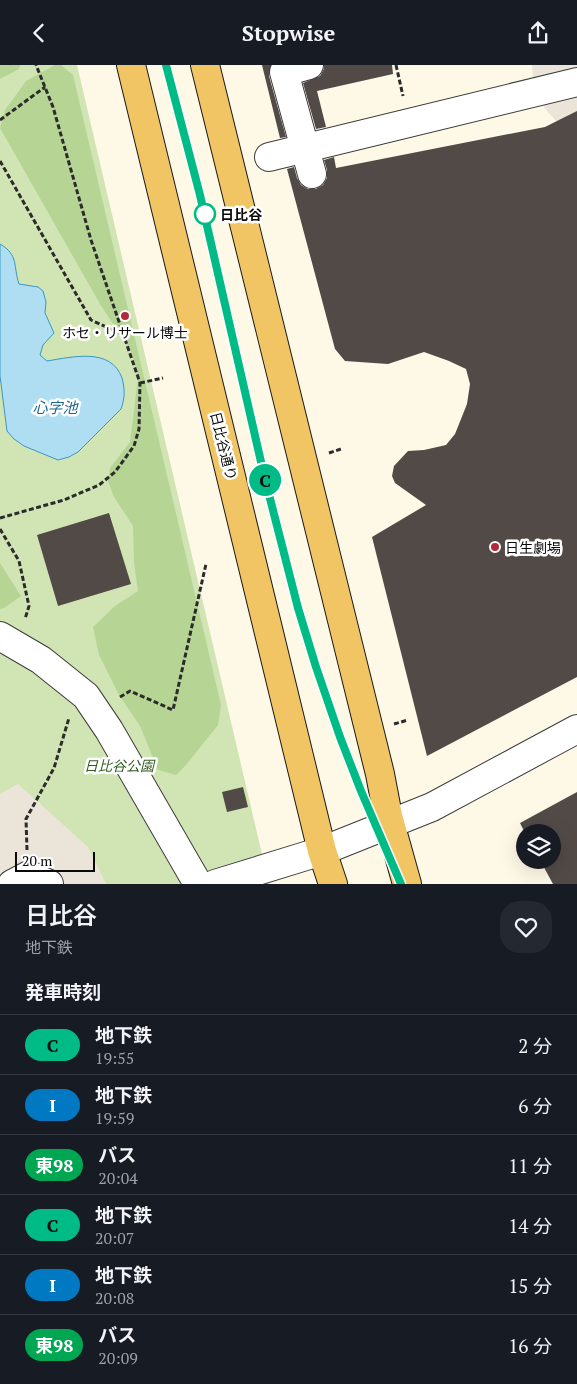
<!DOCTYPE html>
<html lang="ja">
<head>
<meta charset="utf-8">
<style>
  :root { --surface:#171b24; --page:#242831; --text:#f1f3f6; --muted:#9ea1a6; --line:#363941 }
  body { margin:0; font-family:"PT Serif","Noto Sans JP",serif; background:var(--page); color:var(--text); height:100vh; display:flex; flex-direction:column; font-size:19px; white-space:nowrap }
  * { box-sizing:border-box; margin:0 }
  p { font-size:16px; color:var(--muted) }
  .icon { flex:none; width:28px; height:28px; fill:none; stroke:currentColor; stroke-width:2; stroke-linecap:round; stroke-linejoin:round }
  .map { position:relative; height:819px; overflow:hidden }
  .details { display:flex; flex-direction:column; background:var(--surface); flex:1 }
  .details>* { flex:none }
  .badge { padding:0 10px; border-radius:16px; font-size:18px; line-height:32px }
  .tools { position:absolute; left:516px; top:759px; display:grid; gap:10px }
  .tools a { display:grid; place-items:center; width:45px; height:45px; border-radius:50%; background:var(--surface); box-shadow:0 5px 20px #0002; font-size:25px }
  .scale { position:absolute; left:15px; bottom:12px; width:80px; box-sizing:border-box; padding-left:5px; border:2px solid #090909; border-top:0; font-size:14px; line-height:18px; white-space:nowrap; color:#090909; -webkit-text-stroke:4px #fff; paint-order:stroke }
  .map>.badge { position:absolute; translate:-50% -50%; box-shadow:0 0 0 2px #fff }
  h2 { padding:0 25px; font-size:19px; line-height:45px }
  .round { display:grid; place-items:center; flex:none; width:52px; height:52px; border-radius:20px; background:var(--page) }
  .overview { display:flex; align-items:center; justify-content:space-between; height:85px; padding:0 25px }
  h1 { font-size:24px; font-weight:600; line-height:38px }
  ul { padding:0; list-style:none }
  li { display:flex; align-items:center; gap:15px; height:60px; padding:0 25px; border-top:1px solid var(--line) }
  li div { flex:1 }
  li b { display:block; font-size:19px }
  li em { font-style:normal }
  li .badge { min-width:55px; font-weight:700; text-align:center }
  header { display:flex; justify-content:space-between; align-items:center; height:65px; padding:0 25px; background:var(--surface); font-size:22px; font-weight:600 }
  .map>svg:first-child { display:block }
  .green { fill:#d1e5b4 }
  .forest { fill:#b6d594 }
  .plaza { fill:#ebe5d9 }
  .water { fill:#afdef2; stroke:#3a97c5 }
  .building { fill:#514a47 }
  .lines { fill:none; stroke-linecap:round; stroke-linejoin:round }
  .minor-casing { stroke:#3c3c3c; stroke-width:30 }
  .major-casing { stroke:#1a1a1a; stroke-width:30 }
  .path { stroke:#2b2b2b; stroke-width:3; stroke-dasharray:5 2.5; stroke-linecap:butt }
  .minor { stroke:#fff; stroke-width:28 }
  .major { stroke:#f1c564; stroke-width:28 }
  .line-casing { stroke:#fff; stroke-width:11 }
  .line { stroke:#00bb85; stroke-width:8 }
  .stop-dot { fill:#fff; stroke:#00bb85; stroke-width:2.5 }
  .poi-dot { fill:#b02b3b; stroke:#fff; stroke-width:2 }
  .labels { text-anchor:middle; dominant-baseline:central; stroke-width:5; stroke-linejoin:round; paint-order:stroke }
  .stop-label { font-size:14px; font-weight:bold; fill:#090909; stroke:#fff; text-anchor:start }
  .poi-label { font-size:14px; fill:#090909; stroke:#fff }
  .street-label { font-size:14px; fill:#090909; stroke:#fff }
  .park-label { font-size:14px; font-style:italic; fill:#305c1f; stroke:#fff }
  .water-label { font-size:15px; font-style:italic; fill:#1b6792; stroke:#fff }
</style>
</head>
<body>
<header><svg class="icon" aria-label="back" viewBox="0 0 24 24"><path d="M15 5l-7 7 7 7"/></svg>Stopwise<svg class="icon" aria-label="share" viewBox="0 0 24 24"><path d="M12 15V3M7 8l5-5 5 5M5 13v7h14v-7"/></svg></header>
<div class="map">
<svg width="577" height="819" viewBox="0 0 577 819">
  <rect width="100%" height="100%" fill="#fef8e7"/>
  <!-- green -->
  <path class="green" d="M 0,0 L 77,0 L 269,819 L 0,819 Z"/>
  <!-- forest -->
  <path class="forest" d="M 0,0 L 20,0 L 19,4 L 0,14 Z
    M 55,0 L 61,0 L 73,10 L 221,640 L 218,660 L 186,700 L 176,710 L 158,705 L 140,661 L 119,630 L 99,590 L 93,562 L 115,541 L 138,526 L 134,498 L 133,461 L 114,432 L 108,416 L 110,403 L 130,377 L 138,313 L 132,288 L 100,239 L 0,63 L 5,45 L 26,16 Z
    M 0,498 L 21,531 L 4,543 L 0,544 Z"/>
  <!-- plaza -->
  <path class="plaza" d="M 532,0 L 577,0 L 577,67 L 558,58 L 546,45 L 537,31 L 533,14 Z
    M 18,719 L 88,782 L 106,819 L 0,819 L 0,729 Z"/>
  <!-- water -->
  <path class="water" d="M 0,179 C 19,190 13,201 19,219 L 38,222 L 43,226 L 46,237 L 45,248 L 54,268 L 43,280 L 40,290 L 47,296 C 72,292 111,282 122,313 C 125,324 125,333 121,344 L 78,387 L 69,392 L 58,395 L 24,381 L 14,374 L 7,366 L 0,311 Z"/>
  <!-- building -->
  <path class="building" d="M 262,0 L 271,0 L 269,11 L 286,72 L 280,73 Z
    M 324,0 L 392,0 L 393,9 L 317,26 L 326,62 L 316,64 L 303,18 L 320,11 L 324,4 Z
    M 577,46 L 577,612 L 427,691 L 372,472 L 426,440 L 395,418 L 392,411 L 394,401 L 408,386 L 424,385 L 446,380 L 455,369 L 467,339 L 470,319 L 466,304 L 449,296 L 424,287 L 388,299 L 345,296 L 335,284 L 287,104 L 294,102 L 297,113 L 301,120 L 308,124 L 316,124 L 323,120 L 327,113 L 327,105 L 324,95 L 334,92 L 336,103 L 545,62 Z
    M 109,448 L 131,519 L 58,541 L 37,470 Z
    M 243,722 L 248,742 L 227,747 L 222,727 Z
    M 577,727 L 577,819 L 553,819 L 540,795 L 552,795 L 552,768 L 525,768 L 520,758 Z"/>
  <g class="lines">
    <defs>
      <path id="minor" d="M 309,0 L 284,7 L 312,109
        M 269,92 L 577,17
        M 0,571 L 41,595 L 86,631 L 109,665 L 198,819
        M 12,819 L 29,810 L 49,819
        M 215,819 L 322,786 L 432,742 L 577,664"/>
      <path id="major" d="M 131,0 L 322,786 L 333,819
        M 205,0 L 380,709 L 388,751 L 407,819"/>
    </defs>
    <!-- minor casing -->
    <use href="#minor" class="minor-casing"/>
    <!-- major casing -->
    <use href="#major" class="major-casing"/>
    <!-- path -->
    <path class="path" d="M 396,0 L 403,31
      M 0,55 L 45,22
      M 0,96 L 91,255 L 124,270
      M 140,318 L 163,313
      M 329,388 L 341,384
      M 0,453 L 64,435 L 99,420 L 115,407 L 134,381 L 139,364 L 140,318 L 91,175 L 53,42 L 36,0
      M 0,464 L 19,496 L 29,541 L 25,554
      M 120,632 L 130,626 L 173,645 L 206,499
      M 394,659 L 408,655
      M 27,785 L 26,754 L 54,703 L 69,653"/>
    <!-- minor -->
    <use href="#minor" class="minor"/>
    <!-- major -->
    <use href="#major" class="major"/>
  </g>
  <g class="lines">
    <defs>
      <path id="line" d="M 166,0 L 200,130 L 264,410 L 298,543 L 316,602 L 340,672 L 361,726 L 401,819"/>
    </defs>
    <!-- line casing -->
    <use href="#line" class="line-casing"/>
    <!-- line -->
    <use href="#line" class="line"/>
  </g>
  <!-- markers -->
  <circle class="stop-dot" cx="205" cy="149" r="10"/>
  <g class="poi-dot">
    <circle cx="125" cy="251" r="5"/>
    <circle cx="495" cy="482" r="5"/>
  </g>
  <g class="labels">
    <!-- stop labels -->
    <g class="stop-label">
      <text x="220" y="149">日比谷</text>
    </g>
    <!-- poi labels -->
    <g class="poi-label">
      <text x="125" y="267">ホセ・リサール博士</text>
      <text x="505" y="482" text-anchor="start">日生劇場</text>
    </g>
    <!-- street labels -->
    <g class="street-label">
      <text transform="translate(224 381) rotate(76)">日比谷通り</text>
    </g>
    <!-- park labels -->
    <g class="park-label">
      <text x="119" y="700">日比谷公園</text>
    </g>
    <!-- water labels -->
    <g class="water-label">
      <text x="55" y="342">心字池</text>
    </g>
  </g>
</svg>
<div class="tools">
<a><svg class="icon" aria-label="layers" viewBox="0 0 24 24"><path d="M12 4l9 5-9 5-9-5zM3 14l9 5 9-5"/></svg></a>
</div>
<div class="scale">20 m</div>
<b class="badge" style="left:265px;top:415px;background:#00bb85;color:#111">C</b>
</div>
<section class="details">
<div class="overview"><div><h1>日比谷</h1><p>地下鉄</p></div><a class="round"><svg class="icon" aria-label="heart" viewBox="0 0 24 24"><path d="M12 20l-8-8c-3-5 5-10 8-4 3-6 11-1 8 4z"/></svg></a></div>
<h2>発車時刻</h2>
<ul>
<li><span class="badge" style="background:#00bb85;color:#111">C</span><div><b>地下鉄</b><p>19:55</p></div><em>2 分</em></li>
<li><span class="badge" style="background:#0079c2;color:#fff">I</span><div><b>地下鉄</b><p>19:59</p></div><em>6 分</em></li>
<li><span class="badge" style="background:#00a651;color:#fff">東98</span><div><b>バス</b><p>20:04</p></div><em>11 分</em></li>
<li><span class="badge" style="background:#00bb85;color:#111">C</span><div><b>地下鉄</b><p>20:07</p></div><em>14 分</em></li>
<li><span class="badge" style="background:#0079c2;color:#fff">I</span><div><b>地下鉄</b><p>20:08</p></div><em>15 分</em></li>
<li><span class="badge" style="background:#00a651;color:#fff">東98</span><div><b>バス</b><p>20:09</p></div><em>16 分</em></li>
</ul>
</section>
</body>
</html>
